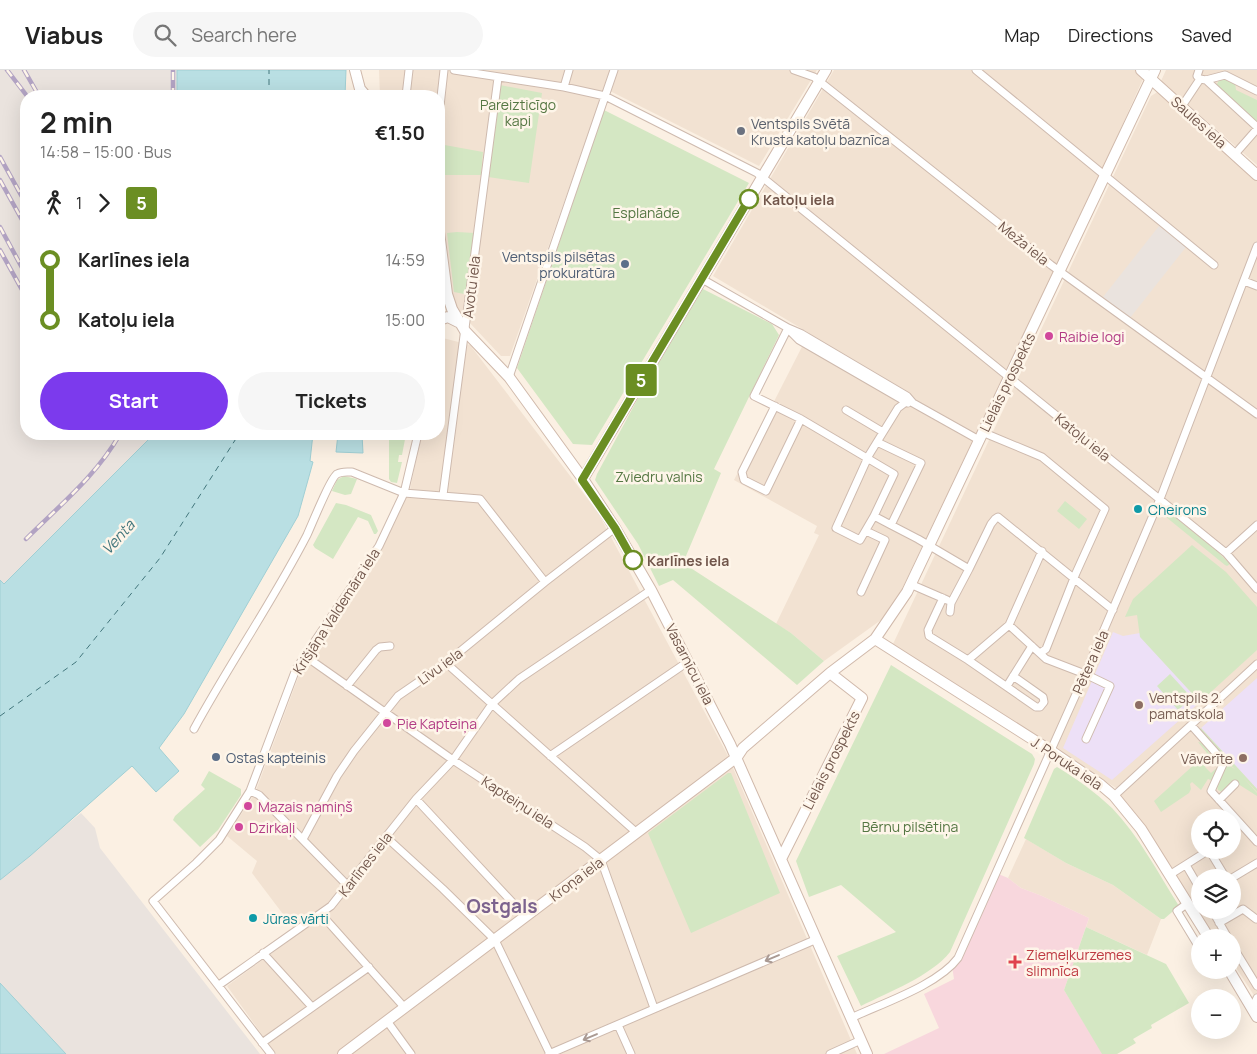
<!DOCTYPE html>
<html lang="en">
<head>
<meta charset="utf-8">
<style>
  :root { --surface:#fff; --page:#f6f6f6; --text:#222; --muted:#767676; --line:#e0e0e0; --accent:#7c3aed }
  body { margin:0; font-family:Manrope,sans-serif; background:var(--page); color:var(--text); height:100vh; display:flex; flex-direction:column; font-size:19px; white-space:nowrap }
  * { box-sizing:border-box; margin:0 }
  p { font-size:16px; color:var(--muted) }
  .icon { flex:none; width:28px; height:28px; fill:none; stroke:currentColor; stroke-width:2; stroke-linecap:round; stroke-linejoin:round }
  .map { position:relative; flex:1; overflow:hidden }
  .drawer { position:absolute; left:20px; top:20px; width:425px; height:350px; display:flex; flex-direction:column; background:var(--surface); border-radius:20px; box-shadow:0 5px 20px #0002 }
  .drawer>* { flex:none }
  .badge { padding:0 10px; border-radius:4px; font-size:18px; line-height:32px }
  .controls { position:absolute; left:1191px; top:739px; display:grid; gap:10px }
  .controls a { display:grid; place-items:center; width:50px; height:50px; border-radius:50%; background:var(--surface); box-shadow:0 5px 20px #0002; font-size:25px }
  .map>.badge { position:absolute; translate:-50% -50%; box-shadow:0 0 0 2px #fff }
  .legs { display:flex; align-items:center; gap:8px; height:55px; padding:0 20px; font-size:16px }
  .legs p { margin-inline-start:auto }
  .overview { display:flex; align-items:center; justify-content:space-between; height:85px; padding:0 20px }
  h1 { font-size:28px; font-weight:700; line-height:38px }
  .action { display:flex; gap:10px; margin-top:auto; padding:10px 20px }
  .action a { flex:1; height:58px; border-radius:30px; background:var(--accent); color:#fff; font-size:20px; font-weight:700; line-height:58px; text-align:center }
  .action a+a { background:var(--page); color:var(--text) }
  ul { padding:0 20px; list-style:none }
  li { display:flex; align-items:center; gap:18px; height:60px; font-size:19px }
  li i { display:grid; place-items:center; width:8px; height:100%; margin:0 6px; background:currentColor }
  li i::after { content:''; width:12px; height:12px; margin:-6px; border:4px solid; border-radius:50%; background:var(--surface) }
  li p { margin-inline-start:auto }
  li:first-child i { background:linear-gradient(#0000 50%,currentColor 0) }
  li:last-child i { background:linear-gradient(currentColor 50%,#0000 0) }
  header { display:flex; align-items:center; gap:30px; box-sizing:border-box; height:70px; padding:0 25px; background:var(--surface); border-bottom:1px solid var(--line) }
  header strong { font-size:24px }
  nav { display:flex; gap:28px; margin-inline-start:auto; font-size:18px }
  .search { width:350px; height:45px; background:var(--page); display:flex; align-items:center; gap:12px; box-sizing:border-box; padding:0 18px; border-radius:28px; color:var(--muted); font-size:19px }
  .map>svg:first-child { display:block }
  .residential { fill:#f2e2d2; fill-rule:evenodd }
  .industrial { fill:#eae3de }
  .education { fill:#ede0f7 }
  .medical { fill:#f8d7dd }
  .green { fill:#d4e7c3 }
  .water { fill:#b9dfe3; stroke:#a0cfd4 }
  .lines { fill:none; stroke-linecap:round; stroke-linejoin:round }
  .ferry { stroke:#43777d; stroke-width:1; stroke-dasharray:6 5; stroke-linecap:butt }
  .street-casing { stroke:#cebaae; stroke-width:9 }
  .secondary-casing { stroke:#d0b9ab; stroke-width:12 }
  .street { stroke:#fff; stroke-width:7 }
  .secondary { stroke:#fff; stroke-width:10 }
  .rail-casing { stroke:#b2a3c3; stroke-width:4.5 }
  .rail { stroke:#fef5e9; stroke-width:2.5; stroke-dasharray:8; stroke-linecap:butt }
  .oneway { stroke:#aa9a93 }
  .line-1-casing { stroke:#fff; stroke-width:11 }
  .line-1 { stroke:#6b8e23; stroke-width:8 }
  .worship-dot { fill:#6b7280; stroke:#fef5e9; stroke-width:2 }
  .stop-1-dot { fill:#fff; stroke:#6b8e23; stroke-width:2.5 }
  .service-dot { fill:#5c6f8a; stroke:#fef5e9; stroke-width:2 }
  .hotel-dot { fill:#d1479c; stroke:#fef5e9; stroke-width:2 }
  .culture-dot { fill:#0f9aa8; stroke:#fef5e9; stroke-width:2 }
  .education-dot { fill:#8d6e63; stroke:#fef5e9; stroke-width:2 }
  .health-dot { fill:#e0444e; stroke:#fef5e9; stroke-width:2 }
  .labels { text-anchor:middle; dominant-baseline:central; stroke-width:5; stroke-linejoin:round; paint-order:stroke }
  .park-label { font-size:14px; fill:#557743; stroke:#fef5e9 }
  .street-label { font-size:14px; fill:#71564b; stroke:#fef5e9 }
  .worship-label { font-size:14px; fill:#5b616d; stroke:#fef5e9; text-anchor:start }
  .stop-label { font-size:14px; font-weight:bold; fill:#71564b; stroke:#fef5e9; text-anchor:start }
  .service-label { font-size:14px; fill:#4e5e75; stroke:#fef5e9; text-anchor:end }
  .hotel-label { font-size:14px; fill:#b23c85; stroke:#fef5e9; text-anchor:start }
  .culture-label { font-size:14px; fill:#0d838f; stroke:#fef5e9; text-anchor:start }
  .education-label { font-size:14px; fill:#785e54; stroke:#fef5e9; text-anchor:start }
  .health-label { font-size:14px; fill:#be3a42; stroke:#fef5e9; text-anchor:start }
  .water-label { font-size:15px; font-style:italic; fill:#43777d; stroke:#fef5e9 }
  .district-label { font-size:19px; font-weight:bold; fill:#7c638e; stroke:#fef5e9 }
</style>
</head>
<body>
<header>
<strong>Viabus</strong>
<div class="search"><svg class="icon" aria-label="search" viewBox="0 0 24 24"><circle cx="10" cy="10" r="6"/><path d="M15 15l6 6"/></svg>Search here</div>
<nav><a>Map</a><a>Directions</a><a>Saved</a></nav>
</header>
<div class="map">
<svg width="1257" height="984" viewBox="0 0 1257 984">
  <rect width="100%" height="100%" fill="#fbf0e3"/>
  <!-- residential -->
  <path class="residential" d="M 379,0 L 817,0 L 759,96 L 606,19 L 603,21 L 510,286 L 501,286 L 453,235 L 442,138 L 439,138 L 439,26 L 380,26 Z
    M 834,0 L 1147,0 L 1107,89 L 898,527 L 881,550 L 824,591 L 791,563 L 776,554 L 819,465 L 814,463 L 817,456 L 734,410 L 809,263 L 713,206 Z
    M 1166,0 L 1257,0 L 1257,95 L 1161,11 Z
    M 1159,21 L 1257,110 L 1257,930 L 1233,893 L 1232,868 L 1215,867 L 1116,718 L 893,574 L 1151,26 ZM 1200,748 L 1232,748 L 1232,780 L 1200,780 ZM 1200,808 L 1232,808 L 1232,840 L 1200,840 Z
    M 439,267 L 470,275 L 597,441 L 727,684 L 857,984 L 276,984 L 227,916 L 298,864 L 252,803 L 257,791 L 227,766 L 255,723 L 299,605 L 375,492 L 410,420 L 421,364 L 439,364 Z
    M 1026,769 L 1066,793 L 1113,815 L 1161,849 L 1147,885 L 1086,857 L 1089,848 L 1042,826 L 1021,818 L 1008,808 Z"/>
  <!-- industrial -->
  <path class="industrial" d="M 0,0 L 177,0 L 177,26 L 26,26 L 26,364 L 154,364 L 4,515 L 0,510 Z
    M 1159,156 L 1186,177 L 1130,248 L 1103,227 Z
    M 81,743 L 95,758 L 100,778 L 260,984 L 63,984 L 0,919 L 0,808 Z"/>
  <!-- education -->
  <path class="education" d="M 1113,562 L 1123,566 L 1140,563 L 1141,567 L 1200,632 L 1112,710 L 1063,678 Z
    M 1257,608 L 1257,719 L 1201,658 Z"/>
  <!-- medical -->
  <path class="medical" d="M 996,803 L 1008,808 L 1021,818 L 1042,826 L 1089,848 L 1064,920 L 1103,984 L 884,984 L 939,958 L 924,924 L 954,909 L 952,896 Z"/>
  <!-- green -->
  <path class="green" d="M 1224,8 L 1235,13 L 1236,20 L 1257,30 L 1257,52 L 1216,16 L 1219,10 Z
    M 500,15 L 542,23 L 529,113 L 488,107 Z
    M 604,40 L 749,113 L 592,375 L 573,374 L 517,298 Z
    M 439,74 L 483,82 L 481,105 L 440,105 Z
    M 457,162 L 475,163 L 469,225 L 454,222 L 447,163 Z
    M 702,217 L 703,219 L 772,254 L 779,265 L 714,399 L 721,403 L 683,493 L 791,563 L 824,591 L 797,615 L 673,510 L 659,516 L 638,474 L 595,410 L 597,404 L 676,258 Z
    M 389,364 L 406,364 L 402,385 L 399,385 L 398,392 L 402,392 L 397,413 L 391,412 L 389,409 Z
    M 344,406 L 357,409 L 351,424 L 345,425 L 332,421 L 337,410 Z
    M 1065,431 L 1087,449 L 1079,459 L 1057,441 Z
    M 336,433 L 346,435 L 371,445 L 378,461 L 376,464 L 374,464 L 368,451 L 358,447 L 333,489 L 315,478 L 313,475 Z
    M 1167,441 L 1216,480 L 1230,494 L 1227,496 L 1225,495 L 1166,447 L 1165,445 Z
    M 1192,475 L 1226,502 L 1257,537 L 1257,580 L 1200,632 L 1140,567 L 1137,545 L 1125,547 L 1133,529 Z
    M 891,595 L 1032,684 L 1035,689 L 1034,694 L 950,882 C 931,906 889,922 861,936 L 837,886 L 896,862 L 841,815 L 809,827 L 796,791 Z
    M 1170,604 L 1192,628 L 1178,640 L 1157,616 Z
    M 1201,658 L 1257,719 L 1257,722 L 1243,707 L 1257,723 L 1257,726 L 1235,712 L 1222,722 L 1218,720 L 1217,717 L 1226,694 L 1235,699 L 1227,692 L 1199,661 Z
    M 1198,672 L 1202,673 L 1209,681 L 1208,682 L 1215,688 L 1205,697 L 1211,703 L 1219,696 L 1213,711 L 1208,709 L 1201,720 L 1192,712 L 1190,714 L 1191,719 L 1189,723 L 1161,742 L 1154,731 L 1207,683 Z
    M 1057,697 C 1077,709 1095,722 1112,738 C 1139,766 1158,803 1179,836 L 1164,849 L 1161,849 L 1113,815 L 1066,793 L 1024,768 L 1054,699 Z
    M 209,701 L 241,719 L 241,725 L 218,760 L 200,777 L 173,750 L 175,746 L 205,719 L 201,715 Z
    M 728,703 L 731,703 L 780,823 L 691,863 L 648,763 Z
    M 1086,857 L 1166,894 L 1189,933 L 1151,955 L 1152,958 L 1133,969 L 1136,973 L 1117,984 L 1102,984 L 1064,920 Z"/>
  <!-- water -->
  <path class="water" d="M 177,0 L 346,0 L 345,26 L 177,26 Z
    M 154,364 L 313,364 L 310,391 L 313,392 L 298,446 L 184,644 L 159,678 L 179,701 L 156,722 L 132,696 L 30,786 L 0,810 L 0,510 L 4,514 Z
    M 338,364 L 362,364 L 363,383 L 336,382 Z
    M 0,913 L 66,984 L 0,984 Z"/>
  <g class="lines">
    <!-- ferry -->
    <path class="ferry" d="M 269,26 L 269,0
      M 0,646 L 76,592 L 160,488 L 239,364"/>
    <defs>
      <path id="street" d="M 454,0 L 564,17 L 605,26 L 757,103 L 1226,483 L 1257,519
        M 794,0 L 814,7 L 1051,195 L 1257,344
        M 976,0 L 1214,195
        M 1200,9 L 1206,10 L 1225,5 L 1257,21
        M 1206,10 L 1257,57
        M 564,17 L 569,0
        M 406,26 L 409,0
        M 1182,36 L 1200,9 L 1197,6 L 1199,0
        M 439,45 L 444,0
        M 1235,84 L 1257,59
        M 702,209 L 788,258 L 802,264 L 907,326 L 913,333 L 979,370
        M 1244,211 L 1257,216
        M 439,234 L 443,209
        M 788,258 L 754,326 L 801,349 L 894,404 L 874,446 L 891,455
        M 791,262 L 799,270 L 908,333
        M 509,307 L 614,0
        M 775,336 L 742,402 L 744,410 L 766,421 L 801,349
        M 846,340 L 883,362
        M 982,362 L 1042,387 L 1105,439 L 1076,503 L 1046,579 L 1040,583
        M 877,372 L 921,393 L 891,455 L 918,469 L 969,499 L 991,454 L 995,449 L 998,447 L 1113,540
        M 443,425 L 498,8
        M 874,446 L 860,470 L 836,458 L 869,385 L 898,338 L 906,332
        M 1226,483 L 1257,455
        M 910,514 L 947,530
        M 861,522 L 885,470 L 866,461
        M 943,528 L 928,560 L 929,566 L 968,590 L 1036,637 L 1040,637 L 1044,632 L 1043,627 L 1013,606
        M 950,542 L 951,533 L 969,499
        M 1009,555 L 1046,589 L 1085,604 L 1110,616 L 1086,669
        M 305,586 L 453,690 L 585,777 L 601,790 L 654,938
        M 968,590 L 1009,555 L 1042,481
        M 446,593 L 637,763
        M 347,616 L 376,580 L 380,577 L 390,576
        M 1007,616 L 1032,576
        M 1191,655 L 1224,692 L 1211,721 L 1257,772
        M 194,659 C 230,593 273,531 307,465 C 312,454 331,407 337,404 C 342,401 347,402 352,402 L 404,423 L 480,429 L 545,512
        M 550,686 L 689,591
        M 250,721 L 259,725 L 348,816
        M 1114,726 L 1257,594
        M 416,729 L 526,847
        M 1219,730 L 1235,714
        M 386,767 L 443,819 L 495,870 L 550,984
        M 303,769 L 337,706 L 354,681 L 398,626 L 446,593 L 545,512 L 615,458
        M 1186,795 L 1200,819
        M 1171,804 L 1209,780 L 1226,808
        M 1232,808 L 1257,793
        M 1188,833 L 1177,841 L 1200,879
        M 1212,840 L 1228,868
        M 321,844 L 404,937
        M 1219,853 L 1243,839 L 1256,849
        M 1232,875 L 1257,916
        M 263,883 L 312,937
        M 219,915 L 331,836 L 416,729 L 453,690 L 492,634 L 519,609 L 651,520
        M 1252,939 L 1257,928
        M 851,948 C 883,933 938,915 958,888 L 1085,604 L 1160,429 L 1257,176
        M 387,951 L 411,984
        M 618,955 L 631,984
        M 262,973 L 369,897
        M 271,984 L 153,831 L 196,793 L 219,770 L 250,721 L 296,599 L 379,476 L 404,423 L 418,364
        M 549,984 L 817,869
        M 830,984 L 861,970"/>
      <path id="secondary" d="M 355,0 L 360,19 L 366,26
        M 1141,0 L 1257,105
        M 439,162 L 447,224 L 452,239 L 465,261 L 509,307 L 583,409 L 615,458 L 651,520 L 730,674 L 867,984
        M 439,250 L 448,247 L 458,252
        M 583,409 L 826,0
        M 875,569 L 1051,681 L 1101,715 L 1114,726 L 1141,759 L 1209,868
        M 781,789 L 862,628 L 830,603
        M 1229,900 L 1257,947
        M 343,984 L 737,687 L 743,678 L 830,603 L 875,569 L 907,522 L 1155,0"/>
    </defs>
    <!-- street casing -->
    <use href="#street" class="street-casing"/>
    <!-- secondary casing -->
    <use href="#secondary" class="secondary-casing"/>
    <!-- street -->
    <use href="#street" class="street"/>
    <!-- secondary -->
    <use href="#secondary" class="secondary"/>
    <defs>
      <path id="rail" d="M 7,0 L 27,26
        M 24,0 L 39,26
        M 173,26 L 173,0
        M 0,87 L 26,134
        M 0,110 L 26,157
        M 0,157 L 26,205
        M 0,180 L 26,227
        M 26,469 C 59,436 97,405 120,364"/>
    </defs>
    <!-- rail casing -->
    <use href="#rail" class="rail-casing"/>
    <!-- rail -->
    <use href="#rail" class="rail"/>
  </g>
  <!-- one-way arrows -->
  <defs><path id="oneway-shaft" d="M-6 0H5M1.5-3L5.5 0L1.5 3" fill="none" stroke-width="1.6" stroke-linecap="round" stroke-linejoin="round" transform="scale(1.25)"/></defs>
  <g class="oneway">
    <use href="#oneway-shaft" transform="translate(772 888) rotate(157)"/>
    <use href="#oneway-shaft" transform="translate(590 967) rotate(157)"/>
  </g>
  <g class="lines">
    <defs>
      <path id="line-1" d="M 633,490 L 615,458 L 582,410 L 749,129"/>
    </defs>
    <!-- line-1 casing -->
    <use href="#line-1" class="line-1-casing"/>
    <!-- line-1 -->
    <use href="#line-1" class="line-1"/>
  </g>
  <!-- markers -->
  <circle class="worship-dot" cx="741" cy="61" r="5"/>
  <g class="stop-1-dot">
    <circle cx="749" cy="129" r="9"/>
    <circle cx="633" cy="490" r="9"/>
  </g>
  <g class="service-dot">
    <circle cx="625" cy="194" r="5"/>
    <circle cx="216" cy="687" r="5"/>
  </g>
  <g class="hotel-dot">
    <circle cx="1049" cy="266" r="5"/>
    <circle cx="387" cy="653" r="5"/>
    <circle cx="248" cy="736" r="5"/>
    <circle cx="239" cy="757" r="5"/>
  </g>
  <g class="culture-dot">
    <circle cx="1138" cy="439" r="5"/>
    <circle cx="253" cy="848" r="5"/>
  </g>
  <g class="education-dot">
    <circle cx="1139" cy="635" r="5"/>
    <circle cx="1243" cy="688" r="5"/>
  </g>
  <path class="health-dot" d="M1012.5 884.5h5v5h5v5h-5v5h-5v-5h-5v-5h5z"/>
  <g class="labels">
    <!-- park labels -->
    <g class="park-label">
      <text x="518" y="34">Pareizticīgo<tspan x="518" dy="16">kapi</tspan></text>
      <text x="646" y="142">Esplanāde</text>
      <text x="659" y="406">Zviedru valnis</text>
      <text x="910" y="756">Bērnu pilsētiņa</text>
    </g>
    <!-- street labels -->
    <g class="street-label">
      <text transform="translate(1199 52) rotate(42)">Saules iela</text>
      <text transform="translate(1024 173) rotate(39)">Meža iela</text>
      <text transform="translate(471 217) rotate(-83)">Avotu iela</text>
      <text transform="translate(1007 312) rotate(-64)">Lielais prospekts</text>
      <text transform="translate(1083 367) rotate(39)">Katoļu iela</text>
      <text transform="translate(336 541) rotate(-57)">Krišjāņa Valdemāra iela</text>
      <text transform="translate(1090 592) rotate(-66)">Pētera iela</text>
      <text transform="translate(690 594) rotate(63)">Vasarnīcu iela</text>
      <text transform="translate(440 596) rotate(-36)">Līvu iela</text>
      <text transform="translate(831 690) rotate(-63)">Lielais prospekts</text>
      <text transform="translate(1067 693) rotate(34)">J. Poruka iela</text>
      <text transform="translate(518 732) rotate(33)">Kapteiņu iela</text>
      <text transform="translate(365 794) rotate(-52)">Karlīnes iela</text>
      <text transform="translate(576 809) rotate(-37)">Kroņa iela</text>
    </g>
    <!-- worship labels -->
    <g class="worship-label">
      <text x="751" y="53">Ventspils Svētā<tspan x="751" dy="16">Krusta katoļu baznīca</tspan></text>
    </g>
    <!-- stop labels -->
    <g class="stop-label">
      <text x="763" y="129">Katoļu iela</text>
      <text x="647" y="490">Karlīnes iela</text>
    </g>
    <!-- service labels -->
    <g class="service-label">
      <text x="615" y="186">Ventspils pilsētas<tspan x="615" dy="16">prokuratūra</tspan></text>
      <text x="226" y="687" text-anchor="start">Ostas kapteinis</text>
    </g>
    <!-- hotel labels -->
    <g class="hotel-label">
      <text x="1059" y="266">Raibie logi</text>
      <text x="397" y="653">Pie Kapteiņa</text>
      <text x="258" y="736">Mazais namiņš</text>
      <text x="249" y="757">Dzirkaļi</text>
    </g>
    <!-- culture labels -->
    <g class="culture-label">
      <text x="1148" y="439">Cheirons</text>
      <text x="263" y="848">Jūras vārti</text>
    </g>
    <!-- education labels -->
    <g class="education-label">
      <text x="1149" y="627">Ventspils 2.<tspan x="1149" dy="16">pamatskola</tspan></text>
      <text x="1233" y="688" text-anchor="end">Vāverīte</text>
    </g>
    <!-- health labels -->
    <g class="health-label">
      <text x="1026" y="884">Ziemeļkurzemes<tspan x="1026" dy="16">slimnīca</tspan></text>
    </g>
    <!-- water labels -->
    <g class="water-label">
      <text transform="translate(118 467) rotate(-48)">Venta</text>
    </g>
    <!-- district labels -->
    <g class="district-label">
      <text x="502" y="836">Ostgals</text>
    </g>
  </g>
</svg>
<div class="controls">
<a><svg class="icon" aria-label="locate" viewBox="0 0 24 24"><circle cx="12" cy="12" r="6"/><path d="M12 2v4M12 18v4M2 12h4M18 12h4"/></svg></a>
<a><svg class="icon" aria-label="layers" viewBox="0 0 24 24"><path d="M12 4l9 5-9 5-9-5zM3 14l9 5 9-5"/></svg></a>
<a>+</a>
<a>−</a>
</div>
<b class="badge" style="left:641px;top:310px;background:#6b8e23;color:#fff">5</b>
<section class="drawer">
<div class="overview"><div><h1>2 min</h1><p>14:58 – 15:00 · Bus</p></div><b>€1.50</b></div>
<div class="legs"><svg class="icon" aria-label="walk" viewBox="0 0 24 24"><circle cx="13" cy="4" r="2"/><path d="M13 8l-2 6 4 7M11 14l-3 7M7 12l3-4h3l4 4"/></svg>1<svg class="icon" aria-label="forward" viewBox="0 0 24 24"><path d="M9 5l7 7-7 7"/></svg><b class="badge" style="background:#6b8e23;color:#fff">5</b></div>
<ul>
<li><i style="color:#6b8e23"></i><b>Karlīnes iela</b><p>14:59</p></li>
<li><i style="color:#6b8e23"></i><b>Katoļu iela</b><p>15:00</p></li>
</ul>
<div class="action"><a>Start</a><a>Tickets</a></div>
</section>
</div>
</body>
</html>
